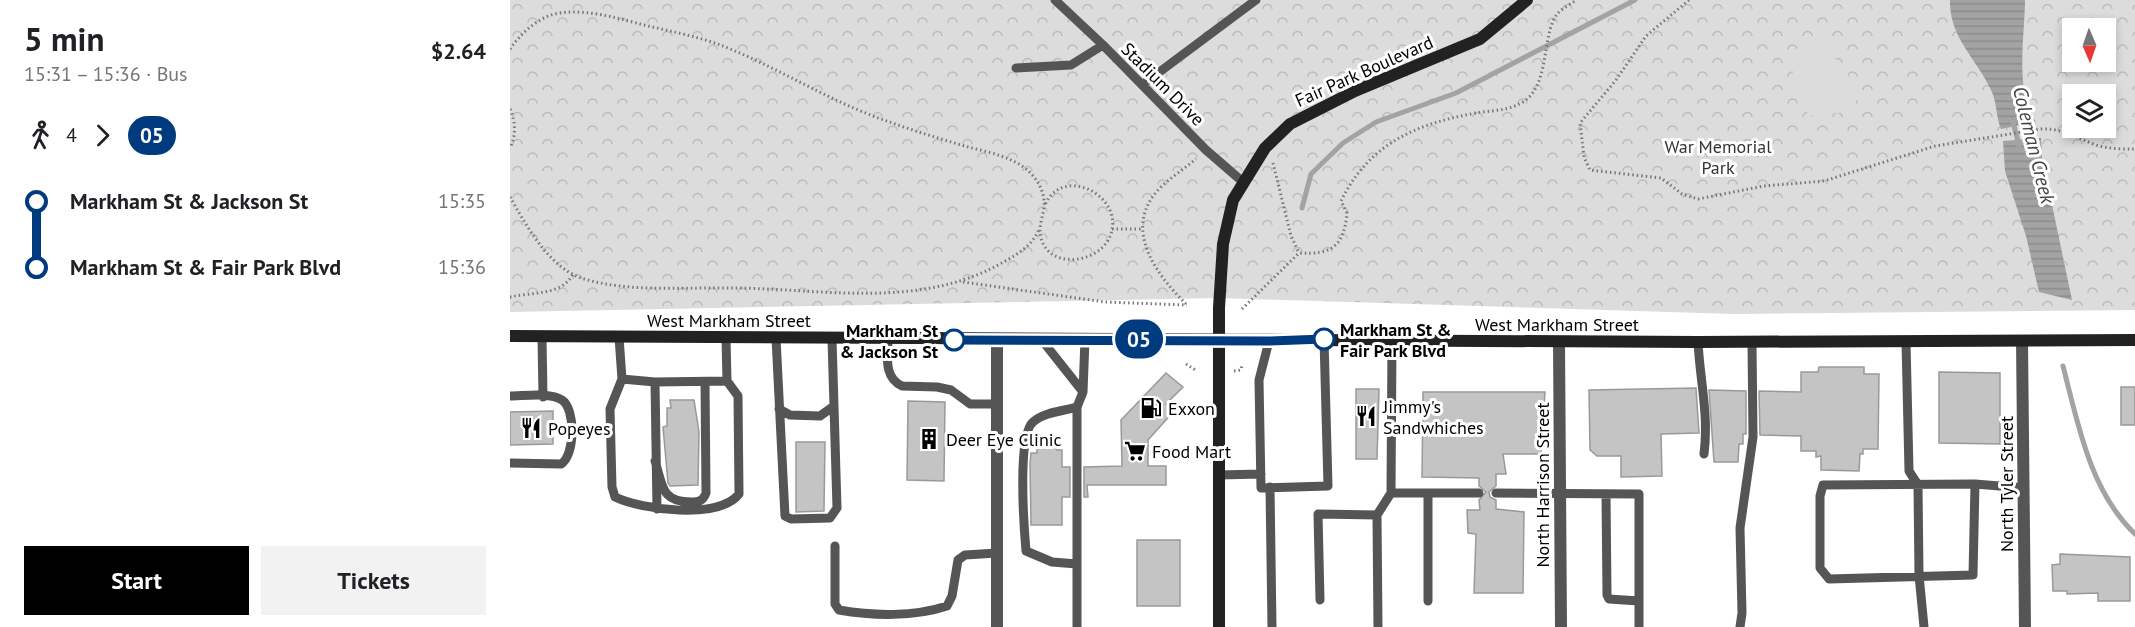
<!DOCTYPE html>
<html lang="en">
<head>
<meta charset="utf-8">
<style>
  :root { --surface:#fff; --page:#f2f2f2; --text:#202124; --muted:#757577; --accent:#000 }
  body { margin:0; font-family:"PT Sans",sans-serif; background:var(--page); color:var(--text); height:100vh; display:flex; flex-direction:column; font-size:22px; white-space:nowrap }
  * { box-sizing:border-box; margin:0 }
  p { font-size:20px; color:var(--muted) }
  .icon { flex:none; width:33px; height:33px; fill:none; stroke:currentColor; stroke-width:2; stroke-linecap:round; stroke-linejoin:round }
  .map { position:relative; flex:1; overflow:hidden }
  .panel { display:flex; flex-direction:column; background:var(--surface); width:510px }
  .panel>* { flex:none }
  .badge { padding:0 12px; border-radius:20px; font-size:21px; line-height:39px }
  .needle { width:39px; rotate:178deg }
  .controls { position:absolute; left:1552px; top:18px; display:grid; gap:12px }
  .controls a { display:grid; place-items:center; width:54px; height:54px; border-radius:0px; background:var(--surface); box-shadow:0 3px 9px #0003; font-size:30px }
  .map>.badge { position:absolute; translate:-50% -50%; box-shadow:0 0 0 3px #fff }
  .legs { display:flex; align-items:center; gap:9px; height:66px; padding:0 24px; font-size:20px }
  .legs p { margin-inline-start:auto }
  .headline { display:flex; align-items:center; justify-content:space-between; height:102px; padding:0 24px }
  h1 { font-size:33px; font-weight:700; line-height:45px }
  .action { display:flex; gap:12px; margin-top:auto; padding:12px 24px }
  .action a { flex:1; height:69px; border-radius:0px; background:var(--accent); color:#fff; font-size:24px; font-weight:700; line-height:69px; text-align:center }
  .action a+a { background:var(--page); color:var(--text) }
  ul { padding:0 24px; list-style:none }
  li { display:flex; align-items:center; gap:21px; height:66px; font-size:22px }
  li i { display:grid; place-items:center; width:9px; height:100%; margin:0 8px; background:currentColor }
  li i::after { content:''; width:15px; height:15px; margin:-8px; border:4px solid; border-radius:50%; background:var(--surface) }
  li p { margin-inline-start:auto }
  li:first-child i { background:linear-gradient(#0000 50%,currentColor 0) }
  li:last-child i { background:linear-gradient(currentColor 50%,#0000 0) }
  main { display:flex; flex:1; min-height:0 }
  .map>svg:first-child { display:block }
  .park { fill:url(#park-crowns); fill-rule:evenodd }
  .pitch { fill:#dcdcdc }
  .water { fill:url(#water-rules) }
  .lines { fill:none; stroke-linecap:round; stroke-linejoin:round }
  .stream { stroke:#a3a3a3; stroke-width:5 }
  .building { fill:#c4c4c4; stroke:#999; stroke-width:1.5 }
  .path { stroke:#777; stroke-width:3; stroke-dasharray:1.5 3; stroke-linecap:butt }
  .lane { stroke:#555; stroke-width:9 }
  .street { stroke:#555; stroke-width:12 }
  .secondary { stroke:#222; stroke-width:12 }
  .line-1-casing { stroke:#fff; stroke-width:14 }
  .line-1 { stroke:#003b80; stroke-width:9 }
  .stop-1-dot { fill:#fff; stroke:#003b80; stroke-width:3 }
  .labels { text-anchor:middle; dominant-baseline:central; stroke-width:6; stroke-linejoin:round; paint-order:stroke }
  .street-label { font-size:18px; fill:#000; stroke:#fff }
  .park-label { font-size:18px; fill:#333; stroke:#fff }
  .stop-label { font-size:18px; font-weight:bold; fill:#000; stroke:#fff; text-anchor:start }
  .poi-label { font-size:18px; fill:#000; stroke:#fff; text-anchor:start }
  .water-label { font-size:20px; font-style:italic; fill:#444; stroke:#fff }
</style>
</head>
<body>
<main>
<section class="panel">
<div class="headline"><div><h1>5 min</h1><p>15:31 – 15:36 · Bus</p></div><b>$2.64</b></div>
<div class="legs"><svg class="icon" aria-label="walk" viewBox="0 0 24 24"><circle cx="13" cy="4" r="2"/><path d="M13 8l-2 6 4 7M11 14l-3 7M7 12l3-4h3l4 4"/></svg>4<svg class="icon" aria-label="forward" viewBox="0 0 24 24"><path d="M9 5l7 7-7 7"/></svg><b class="badge" style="background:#003b80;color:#fff">05</b></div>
<ul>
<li><i style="color:#003b80"></i><b>Markham St &amp; Jackson St</b><p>15:35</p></li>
<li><i style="color:#003b80"></i><b>Markham St &amp; Fair Park Blvd</b><p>15:36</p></li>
</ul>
<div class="action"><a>Start</a><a>Tickets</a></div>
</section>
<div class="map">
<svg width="1625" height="627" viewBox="0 0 1625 627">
  <defs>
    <pattern id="park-crowns" width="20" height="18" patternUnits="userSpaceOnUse" patternTransform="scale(1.5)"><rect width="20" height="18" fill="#dcdcdc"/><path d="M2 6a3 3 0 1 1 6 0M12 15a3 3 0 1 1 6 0" fill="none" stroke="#bbb"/></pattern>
    <pattern id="water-rules" width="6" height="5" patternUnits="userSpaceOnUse" patternTransform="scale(1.5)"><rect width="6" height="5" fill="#a3a3a3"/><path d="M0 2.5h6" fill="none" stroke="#8b8b8b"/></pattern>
  </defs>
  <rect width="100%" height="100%" fill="#fff"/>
  <!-- park -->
  <path class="park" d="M 0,0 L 1625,0 L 1625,310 L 1224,314 L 709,298 L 0,312 ZM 1563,28 L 1596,28 L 1596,62 L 1563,62 ZM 1563,94 L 1596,94 L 1596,128 L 1563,128 Z"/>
  <!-- pitch -->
  <path class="pitch" d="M 1299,37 L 1317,44 L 1332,70 L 1343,81 L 1347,99 L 1336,112 L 1300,116 C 1283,95 1283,80 1282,54 Z"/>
  <!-- water -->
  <path class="water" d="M 1440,0 L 1515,0 C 1515,34 1504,94 1526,122 L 1491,129 C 1486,117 1487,104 1482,92 C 1468,60 1439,38 1440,0 Z
    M 1531,138 L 1532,157 L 1562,300 L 1529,292 L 1516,236 L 1495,171 L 1493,141 Z"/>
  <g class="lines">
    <!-- stream -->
    <path class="stream" d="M 1503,122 L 1509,145
      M 792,208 L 801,174 L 833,143 L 866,122 L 946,93 L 1125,0
      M 1553,366 C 1568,424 1580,491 1625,534"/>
  </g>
  <!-- building -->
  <path class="building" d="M 1309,367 L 1354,367 L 1354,374 L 1369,374 L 1368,449 L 1353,449 L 1353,454 L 1350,454 L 1349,471 L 1311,470 L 1311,456 L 1306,457 L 1306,451 L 1291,451 L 1291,436 L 1250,435 L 1249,391 L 1291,392 L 1291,372 L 1308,372 Z
    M 1429,372 L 1490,373 L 1490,444 L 1429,443 Z
    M 656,373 L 673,387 L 656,404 L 664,411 L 638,440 L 638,466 L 656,466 L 656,485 L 577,485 L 578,497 L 574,497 L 574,467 L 612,466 L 611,420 Z
    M 1611,387 L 1625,387 L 1625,425 L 1611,425 Z
    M 1186,388 L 1189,433 L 1151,434 L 1152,476 L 1111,477 L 1111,456 L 1087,456 L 1080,450 L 1079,390 Z
    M 846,389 L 869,389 L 867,459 L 846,459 Z
    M 1199,390 L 1236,391 L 1236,434 L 1233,434 L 1233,444 L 1229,444 L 1228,462 L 1204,462 Z
    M 913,392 L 1035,392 L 1031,454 L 993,454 L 996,474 L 986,474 L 986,486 L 979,492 L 980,497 L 986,500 L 986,509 L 1014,512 L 1013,593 L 964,593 L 966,534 L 958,533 L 957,510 L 970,510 L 969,500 L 976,492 L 969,486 L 969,478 L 912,477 Z
    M 160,400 L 184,400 L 189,432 L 188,485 L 160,486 L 158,483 L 153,427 L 157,426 L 157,408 L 161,408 Z
    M 398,401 L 435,402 L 434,481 L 397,480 Z
    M 43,411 L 43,444 L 0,445 L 0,412 Z
    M 527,438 L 547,438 L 547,450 L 552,450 L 552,467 L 560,467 L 560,497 L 552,497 L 552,525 L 521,525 L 520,463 L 521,453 L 527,453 Z
    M 286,442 L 315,442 L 314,511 L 286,512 Z
    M 627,540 L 670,540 L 670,606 L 627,606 Z
    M 1550,554 L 1620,557 L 1620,601 L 1588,601 L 1588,593 L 1557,594 L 1557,591 L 1543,591 L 1542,565 L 1550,564 Z"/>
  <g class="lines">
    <!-- path -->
    <path class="path" d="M 1179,0 L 1136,36 L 1106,80 L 1070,123 L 1074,157 L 1080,170 L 1151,178 L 1172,194 L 1188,199 L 1254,186 L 1314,181 L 1425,146 L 1531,129 C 1553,128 1567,138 1586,145 C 1598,149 1613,149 1625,149
      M 0,49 C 10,35 24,21 41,15 C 68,7 104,17 130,24 C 158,31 187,36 213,46 C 261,65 305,92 353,112 C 385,125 418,135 451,145 C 468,150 487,153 503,161 C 520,168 536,187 534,207 C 533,217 528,227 531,238 C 539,268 582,264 597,242 C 623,201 554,161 535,205
      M 0,109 C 6,122 6,136 0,148
      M 763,163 L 781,236 L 789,253
      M 0,197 C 16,225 38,266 71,278 C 117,293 177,287 225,288 C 314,289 408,309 490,264 C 506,255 522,247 529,229
      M 602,229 L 633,229
      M 453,282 L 595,302 L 677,305
      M 0,297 C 21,292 52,296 63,274
      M 676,304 C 646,274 611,228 650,188 C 660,178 674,169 686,159
      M 732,309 L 789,253 C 821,255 834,247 837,213 L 831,201 C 859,144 905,124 966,113 C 984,110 1007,111 1021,95 C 1039,74 1033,30 1048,13 C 1053,8 1061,4 1066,0
      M 676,364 L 687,371
      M 724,371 L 731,370 L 732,364"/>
    <!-- lane -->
    <path class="lane" d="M 545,0 L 593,45
      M 506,68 L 561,65 L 593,45 L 696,150 L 733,182
      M 632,85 L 746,0
      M 32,337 L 33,397
      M 109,337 L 112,379 L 100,409 L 102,487 L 105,497 C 132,510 209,520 229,494 L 228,396 L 217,381 L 216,338
      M 266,338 L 275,516 L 281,519 L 320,518 L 327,508 L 322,339
      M 378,339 C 378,356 373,377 392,386 L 427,387 L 441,390 L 460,404 L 486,404
      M 531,339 L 573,392
      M 759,341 L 749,380 L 751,488 L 818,486 L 814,339
      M 882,341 L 881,493 L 918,493 L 918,601
      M 1188,342 C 1190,381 1199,415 1194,454
      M 1396,342 L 1399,471 L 1408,485 L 1409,575 L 1414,627
      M 112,379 L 145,382 L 147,509
      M 145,382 L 217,381
      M 0,396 C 14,396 40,392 52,400 C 66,409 65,456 51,464 L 0,463
      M 269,409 L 280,415 L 310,416 L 324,406
      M 145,461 C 153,486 151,502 181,502 C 189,502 193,501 196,493 L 195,382
      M 708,475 L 751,474
      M 1465,484 L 1463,575 L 1319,579 L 1310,568 L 1310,496 L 1313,485 L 1465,484 L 1514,488
      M 760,487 L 762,627
      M 918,493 L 969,493
      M 986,493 L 1129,494 L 1129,627
      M 1096,494 L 1097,595 L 1099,599 L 1129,601
      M 325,546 L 325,604 L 329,610 C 363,616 404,617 437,606 L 442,596 L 448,560 L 455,555 L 487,553
      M 567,564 L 542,562 L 516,551 C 514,528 507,435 523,422 C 534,412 554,411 567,407 L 573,392 L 575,339
      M 810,600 L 808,514 L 867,515
      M 567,627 L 567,407
      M 868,627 L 867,515 L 881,493
      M 1230,627 L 1232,613 L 1230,528 L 1243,437 L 1242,342"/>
    <!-- street -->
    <path class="street" d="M 1512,341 L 1515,627
      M 1049,342 L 1051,627
      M 487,627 L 487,340"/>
    <!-- secondary -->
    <path class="secondary" d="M 0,336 L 1188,342 L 1625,340
      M 709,627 L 709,308 L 713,244 L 723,200 L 755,148 L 780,124 L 845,91 L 970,39 L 1017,0"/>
  </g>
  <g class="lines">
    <defs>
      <path id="line-1" d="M 444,340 L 759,341 L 814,339"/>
    </defs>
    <!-- line-1 casing -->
    <use href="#line-1" class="line-1-casing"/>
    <!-- line-1 -->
    <use href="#line-1" class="line-1"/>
  </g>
  <!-- icons -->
  <defs>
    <symbol id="fuel-bare" viewBox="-9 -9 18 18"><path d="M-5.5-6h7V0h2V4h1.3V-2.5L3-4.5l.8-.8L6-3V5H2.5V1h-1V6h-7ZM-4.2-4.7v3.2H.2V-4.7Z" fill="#000" stroke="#fff" stroke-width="2.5" paint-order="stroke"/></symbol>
    <symbol id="restaurant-bare" viewBox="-9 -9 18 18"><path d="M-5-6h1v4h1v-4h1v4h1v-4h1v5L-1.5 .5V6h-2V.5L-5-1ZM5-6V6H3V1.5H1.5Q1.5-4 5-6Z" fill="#000" stroke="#fff" stroke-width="2.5" paint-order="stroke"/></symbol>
    <symbol id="building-bare" viewBox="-9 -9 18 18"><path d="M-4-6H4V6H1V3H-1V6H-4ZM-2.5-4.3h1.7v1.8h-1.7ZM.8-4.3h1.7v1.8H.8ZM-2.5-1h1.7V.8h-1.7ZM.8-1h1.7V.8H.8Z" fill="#000" stroke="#fff" stroke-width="2.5" paint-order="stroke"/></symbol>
    <symbol id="supermarket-bare" viewBox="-9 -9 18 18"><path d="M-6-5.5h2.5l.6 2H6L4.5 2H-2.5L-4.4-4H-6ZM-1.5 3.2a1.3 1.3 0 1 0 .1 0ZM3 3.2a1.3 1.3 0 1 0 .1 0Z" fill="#000" stroke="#fff" stroke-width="2.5" paint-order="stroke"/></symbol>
  </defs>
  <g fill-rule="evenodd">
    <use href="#fuel-bare" x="626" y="393" width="30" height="30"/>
    <use href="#restaurant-bare" x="841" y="401" width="30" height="30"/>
    <use href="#restaurant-bare" x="6" y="413" width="30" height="30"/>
    <use href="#building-bare" x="404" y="424" width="30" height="30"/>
    <use href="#supermarket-bare" x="610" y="436" width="30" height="30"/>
  </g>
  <!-- markers -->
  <g class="stop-1-dot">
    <circle cx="814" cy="339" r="10"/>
    <circle cx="444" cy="340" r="10"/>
  </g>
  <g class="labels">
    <!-- street labels -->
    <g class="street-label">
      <text transform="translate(854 71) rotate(-24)">Fair Park Boulevard</text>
      <text transform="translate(653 84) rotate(45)">Stadium Drive</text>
      <text x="219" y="320">West Markham Street</text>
      <text x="1047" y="324">West Markham Street</text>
      <text transform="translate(1496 484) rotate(-90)">North Tyler Street</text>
      <text transform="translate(1032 485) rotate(-90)">North Harrison Street</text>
    </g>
    <!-- park labels -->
    <g class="park-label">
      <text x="1208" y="146">War Memorial<tspan x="1208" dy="21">Park</tspan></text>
    </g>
    <!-- stop labels -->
    <g class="stop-label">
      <text x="830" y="329">Markham St &amp;<tspan x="830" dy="21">Fair Park Blvd</tspan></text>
      <text x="428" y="330" text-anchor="end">Markham St<tspan x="428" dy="21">&amp; Jackson St</tspan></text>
    </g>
    <!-- poi labels -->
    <g class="poi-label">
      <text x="873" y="406">Jimmy's<tspan x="873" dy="21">Sandwhiches</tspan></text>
      <text x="658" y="408">Exxon</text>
      <text x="38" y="428">Popeyes</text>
      <text x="436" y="439">Deer Eye Clinic</text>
      <text x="642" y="451">Food Mart</text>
    </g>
    <!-- water labels -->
    <g class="water-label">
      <text transform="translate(1524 145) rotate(76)">Coleman Creek</text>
    </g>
  </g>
</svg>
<div class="controls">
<a><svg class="needle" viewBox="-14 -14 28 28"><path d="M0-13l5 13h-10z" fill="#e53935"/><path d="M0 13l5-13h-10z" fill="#757577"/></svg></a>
<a><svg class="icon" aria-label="layers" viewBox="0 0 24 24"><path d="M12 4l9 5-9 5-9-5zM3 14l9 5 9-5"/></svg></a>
</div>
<b class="badge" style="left:629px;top:339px;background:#003b80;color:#fff">05</b>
</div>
</main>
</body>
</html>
